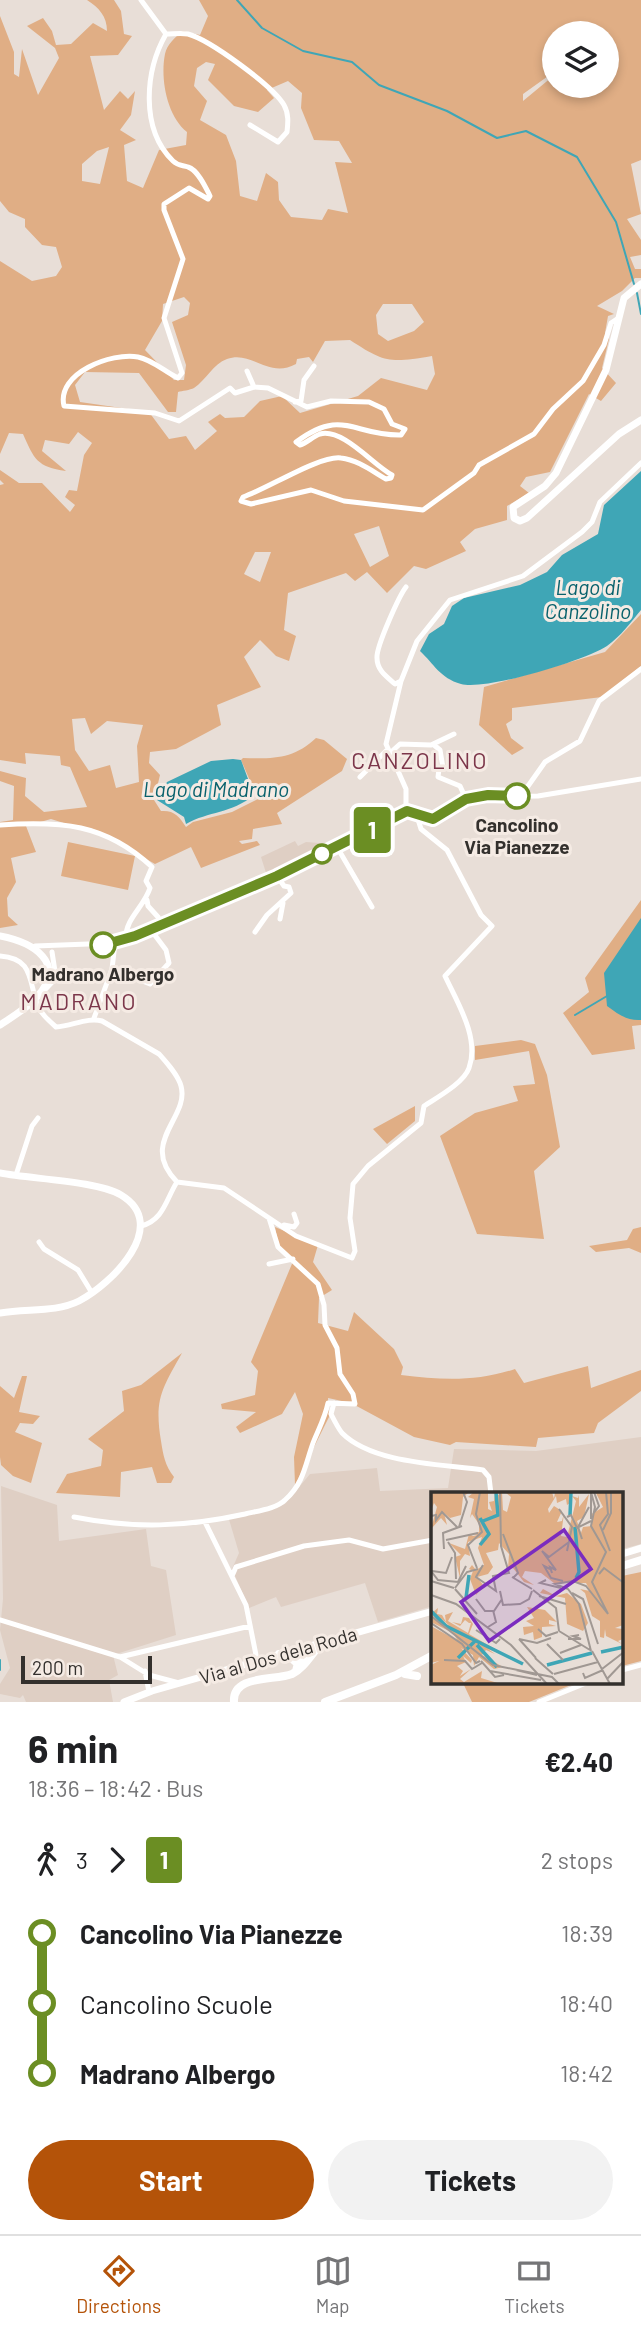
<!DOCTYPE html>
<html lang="en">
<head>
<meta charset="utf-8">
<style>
  :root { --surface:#fff; --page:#f2f2f2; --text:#202124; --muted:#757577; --line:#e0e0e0; --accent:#b45309 }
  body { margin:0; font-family:Barlow,sans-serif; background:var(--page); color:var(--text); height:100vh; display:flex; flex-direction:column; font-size:26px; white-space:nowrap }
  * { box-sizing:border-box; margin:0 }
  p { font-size:23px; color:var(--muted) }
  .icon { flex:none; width:38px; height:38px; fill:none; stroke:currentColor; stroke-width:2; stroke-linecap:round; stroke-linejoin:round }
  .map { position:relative; height:1702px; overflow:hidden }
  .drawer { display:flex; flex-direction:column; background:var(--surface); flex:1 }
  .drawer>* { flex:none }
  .badge { padding:0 14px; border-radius:5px; font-size:24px; line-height:46px }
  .fabs { position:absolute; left:542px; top:21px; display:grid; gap:14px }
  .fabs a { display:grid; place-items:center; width:77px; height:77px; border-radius:50%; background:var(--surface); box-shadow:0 4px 10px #0003; font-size:35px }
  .scale { position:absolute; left:21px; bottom:18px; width:131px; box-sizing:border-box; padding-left:7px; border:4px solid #33302d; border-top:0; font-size:19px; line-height:24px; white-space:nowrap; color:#33302d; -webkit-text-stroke:5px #f5ebe4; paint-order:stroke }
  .map>.badge { position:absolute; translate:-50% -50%; box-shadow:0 0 0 4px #fff }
  .legs { display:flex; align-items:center; gap:10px; height:77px; padding:0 28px; font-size:23px }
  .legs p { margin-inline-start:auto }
  .summary { display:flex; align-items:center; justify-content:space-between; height:119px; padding:0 28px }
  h1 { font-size:38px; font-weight:700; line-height:52px }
  .primary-button { display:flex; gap:14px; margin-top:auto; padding:14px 28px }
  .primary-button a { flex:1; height:80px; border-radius:42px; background:var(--accent); color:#fff; font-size:28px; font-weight:700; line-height:80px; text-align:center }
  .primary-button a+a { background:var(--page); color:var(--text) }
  ul { padding:0 28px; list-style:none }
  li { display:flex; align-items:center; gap:24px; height:70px; font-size:26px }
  li i { display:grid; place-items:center; width:10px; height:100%; margin:0 9px; background:currentColor }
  li i::after { content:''; width:18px; height:18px; margin:-9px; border:5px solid; border-radius:50%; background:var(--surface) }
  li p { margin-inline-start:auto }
  li:first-child i { background:linear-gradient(#0000 50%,currentColor 0) }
  li:last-child i { background:linear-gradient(currentColor 50%,#0000 0) }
  .tab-bar { display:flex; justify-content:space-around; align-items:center; height:98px; border-top:2px solid var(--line); background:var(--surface); font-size:19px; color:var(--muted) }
  .tab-bar a { display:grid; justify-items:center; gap:4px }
  .tab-bar .on { color:var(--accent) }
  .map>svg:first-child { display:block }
  .built { fill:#dfcfc4 }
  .green { fill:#e0ae85; fill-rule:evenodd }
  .water { fill:#3fa6b6 }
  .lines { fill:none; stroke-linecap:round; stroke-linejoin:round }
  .stream { stroke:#3fa6b6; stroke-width:2 }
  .minor { stroke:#fff; stroke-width:5 }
  .major { stroke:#fff; stroke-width:7 }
  .highway { stroke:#fff; stroke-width:8 }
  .line-1-casing { stroke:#fff; stroke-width:16 }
  .line-1 { stroke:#6b8e23; stroke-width:10 }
  .stop-1-dot { fill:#fff; stroke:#6b8e23; stroke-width:3.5 }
  .labels { text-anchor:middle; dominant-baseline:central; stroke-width:6; stroke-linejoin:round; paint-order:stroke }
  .stop-label { font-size:19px; font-weight:bold; fill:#33302d; stroke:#f5ebe4 }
  .street-label { font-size:19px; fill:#33302d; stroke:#f5ebe4 }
  .water-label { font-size:21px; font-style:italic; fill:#08616c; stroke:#f5ebe4 }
  .quarter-label { font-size:23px; letter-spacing:2px; fill:#7c364a; stroke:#f5ebe4 }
  .inset-river { fill:none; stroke:#3fa6b6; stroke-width:3.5 }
  .inset-road { fill:none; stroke:#a09893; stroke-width:2 }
  .view { fill:#7b2cbf; fill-opacity:0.15; stroke:#7b2cbf; stroke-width:3.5 }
  .inset-edge { fill:none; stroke:#33302d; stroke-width:3.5 }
</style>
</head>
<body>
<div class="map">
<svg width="641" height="1702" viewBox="0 0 641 1702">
  <rect width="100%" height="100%" fill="#e8ded7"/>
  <!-- built -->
  <path class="built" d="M 295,841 L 298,846 L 306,842 L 332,844 L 267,876 L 261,857 Z
    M 641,1437 L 641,1544 L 622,1549 L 622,1494 L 433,1494 L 433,1606 L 378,1622 L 365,1583 L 281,1607 L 276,1597 L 249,1608 L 232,1569 L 239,1553 L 228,1516 L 285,1504 L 310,1474 L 377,1468 L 380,1491 L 448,1488 L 454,1449 L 536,1451 Z
    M 1,1486 L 57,1505 L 59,1541 L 146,1529 L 151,1566 L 166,1570 L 176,1635 L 113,1655 L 118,1675 L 109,1680 L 113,1702 L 26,1702 L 23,1695 L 20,1698 L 0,1694 L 0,1684 L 10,1668 L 0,1630 L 3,1599 Z"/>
  <!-- green -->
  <path class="green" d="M 87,0 L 114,0 L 121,11 L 124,34 L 132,36 L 118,55 L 90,56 L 104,110 L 120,91 L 128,99 L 135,91 L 131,115 L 120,130 L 136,140 L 124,145 L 127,181 L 143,188 L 159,150 L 186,145 L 187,132 C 167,116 160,79 165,54 C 167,44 175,38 182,31 L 200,35 L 208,16 L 199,0 L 641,0 L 641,160 L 631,164 L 641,214 L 627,219 L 641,240 L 641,255 L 630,257 L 635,269 L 641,269 L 641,278 L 635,278 L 622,291 L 597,306 L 614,314 L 608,316 L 605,333 L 609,339 L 602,368 L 616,383 L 601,401 L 589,394 L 550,472 L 526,477 L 520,486 L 529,493 L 507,506 L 507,520 L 475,529 L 460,542 L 466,551 L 426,569 L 414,566 L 387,593 L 367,572 L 355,581 L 346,573 L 288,593 L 284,630 L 296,636 L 289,661 L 276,656 L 260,640 L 244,657 L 261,687 L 217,705 L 221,725 L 176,749 L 150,752 L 149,763 L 160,775 L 154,800 L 161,811 C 174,810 179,816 186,827 L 193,822 L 232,812 L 258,799 L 241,760 L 243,758 C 273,759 294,759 316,738 L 324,740 L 347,759 L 342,771 L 277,813 L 282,824 L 253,829 L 252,839 L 239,841 L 242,844 L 257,841 L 260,845 L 201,868 L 191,847 L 155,864 L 115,841 L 67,824 L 51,819 L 26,826 L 36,852 L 11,858 L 16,882 L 7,898 L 8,916 L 18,925 L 0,928 L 0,822 L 13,820 L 14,786 L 0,781 L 0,771 L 26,778 L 25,796 L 44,812 L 87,807 L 70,767 L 61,765 L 60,756 L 25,753 L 26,764 L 0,760 L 0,485 L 4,484 L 0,480 L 0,470 L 19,483 L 42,483 L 70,512 L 75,505 L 65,497 L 69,490 L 77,491 L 84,455 L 92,443 L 78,432 L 69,444 L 45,440 L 42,451 L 66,471 C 37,467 34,459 23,434 L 9,433 L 0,454 L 0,261 L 32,281 L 56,276 L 62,267 L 56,247 L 42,245 L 25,227 L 25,219 L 9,212 L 0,201 L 0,16 L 14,52 L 14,74 L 19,77 L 22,49 L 38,95 L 59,58 L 55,48 L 27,26 L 43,18 L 52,31 L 56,45 L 71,44 L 93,23 L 107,31 C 107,16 99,8 87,0 ZM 555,33 L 607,33 L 607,86 L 555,86 L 555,78 L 552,77 L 523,101 L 523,94 L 551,74 L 555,75 ZM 206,62 L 215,64 L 208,80 L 234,106 L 258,112 L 274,98 L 267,90 L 288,81 L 302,93 L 301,108 L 314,140 L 339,141 L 352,163 L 335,162 L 348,213 L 328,209 L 322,220 L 291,217 L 279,200 L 278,182 L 266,173 L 257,201 L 240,196 L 236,161 L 226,135 L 200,120 L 207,101 L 194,86 L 197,68 ZM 109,147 L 100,184 L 82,181 L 82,164 L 97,151 ZM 184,297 L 190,303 L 188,315 L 172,322 L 186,365 L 184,380 L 174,380 L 145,350 L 162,321 L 163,304 ZM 383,304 L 412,304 L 424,322 L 414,331 L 388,341 L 378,334 L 376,315 ZM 350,340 C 385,363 390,363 432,356 L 435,374 L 427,390 L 381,378 L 358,396 L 300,413 L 282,396 L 260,401 L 244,417 L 225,418 L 220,414 L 208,422 L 217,431 L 195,450 L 186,436 L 169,439 L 149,412 L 80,402 L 75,385 L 85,372 L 139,373 L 168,412 L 176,412 L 178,392 C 182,391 190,390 194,388 C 206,380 213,364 227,359 C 252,350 268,379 296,364 L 297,359 L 309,357 L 313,362 L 325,341 ZM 379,526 L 389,556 L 370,567 L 354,534 ZM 255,552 L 271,552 L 260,582 L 244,574 ZM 85,718 L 91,734 L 107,721 L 143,725 L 137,746 L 139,782 L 116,788 L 110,765 L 89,771 L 75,750 L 72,719 Z
    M 641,614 L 641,666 L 602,697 L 512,708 L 512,720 L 506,724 L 511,738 L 524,748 L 512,755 L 479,725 L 484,687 L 605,652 Z
    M 68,842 L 135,856 L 128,890 L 61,876 Z
    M 641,900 L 641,1025 L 632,1026 L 635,1049 L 592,1055 L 563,1013 L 589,992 L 585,978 Z
    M 521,1040 L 535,1044 L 547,1075 L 560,1147 L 534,1171 L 544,1239 L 477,1234 L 440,1136 L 475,1113 L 518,1101 L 513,1086 L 535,1084 L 529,1051 L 475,1060 L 475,1046 Z
    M 415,1106 L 415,1121 L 387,1144 L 373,1129 Z
    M 275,1227 L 318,1245 L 313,1262 L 332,1290 L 319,1298 L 318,1323 L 348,1331 L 354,1312 L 394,1349 L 403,1367 L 401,1375 C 441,1380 476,1382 515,1369 L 524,1383 L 588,1366 L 591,1388 L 641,1370 L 641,1391 L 598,1423 L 594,1433 L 538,1438 L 536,1447 L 456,1442 L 450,1445 L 414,1437 L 351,1403 L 328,1398 L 329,1417 L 295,1485 L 294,1457 L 303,1414 L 295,1392 L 282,1414 L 240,1433 L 236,1427 L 256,1412 L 222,1409 L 221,1404 L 255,1395 L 258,1371 L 251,1362 L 294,1259 L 279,1247 Z
    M 641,1227 L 641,1253 L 629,1248 L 596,1252 L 589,1246 L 627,1240 L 633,1229 Z
    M 182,1353 C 162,1389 154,1399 161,1441 C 163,1454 165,1466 174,1477 L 171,1483 L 157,1483 L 152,1467 L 121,1472 L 120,1497 L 56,1493 L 67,1474 L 101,1466 L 103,1450 L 88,1439 L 124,1411 L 122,1391 L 141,1385 Z
    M 22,1376 L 27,1376 L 19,1412 L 40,1416 L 33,1424 L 20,1423 L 15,1432 L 42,1443 L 31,1483 L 13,1476 L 1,1465 L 0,1457 L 0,1386 L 14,1398 Z
    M 641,1572 L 641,1661 L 622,1666 L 622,1576 Z
    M 463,1683 L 576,1683 L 529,1702 L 472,1702 Z"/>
  <!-- water -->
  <path class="water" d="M 641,471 L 641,610 C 631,622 621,636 607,646 C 586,660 486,691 461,684 C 440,678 434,664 420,651 L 429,634 L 444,624 L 452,606 L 464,598 L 520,585 L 547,572 L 562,555 L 598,534 L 604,505 Z
    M 233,759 L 241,760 L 254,795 C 231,814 209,811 186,824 L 184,817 L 157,800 L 167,782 L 211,761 Z
    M 641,918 L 641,1020 C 627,1021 618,1014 607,1006 L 604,973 Z"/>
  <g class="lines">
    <!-- stream -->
    <path class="stream" d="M 237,0 L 262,28 L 303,51 L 352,62 L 379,85 L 447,111 L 497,138 L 526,131 L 577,157 L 616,222 L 634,284
      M 637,293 L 641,314
      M 575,1015 L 607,996
      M 0,1660 L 0,1670"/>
    <!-- minor -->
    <path class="minor" d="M 141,0 L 166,34
      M 166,34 C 145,71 140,129 173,161 C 178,166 182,165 188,167 C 198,170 206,188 210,196 L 208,199 L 189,188 L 164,204 L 164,210 L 183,259 L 164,318 L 182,373 L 178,378 C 165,372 153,360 138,357 C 112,352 56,373 64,406 L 155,413 L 179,421 L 230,388 L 235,393 L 254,387 L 268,388 L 307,407 L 331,401 L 369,402 L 384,409 L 392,424 L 405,429 L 401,435 C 353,436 343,407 296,442 L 300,445 C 307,443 312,437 320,434 C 343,428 373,465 392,475 L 391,478 L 386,479 C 372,471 358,460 341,458 C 320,455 267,489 243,497 L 241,501 L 251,504 L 311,490 L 344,501 L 423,510 L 474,473 L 479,465 L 534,434 L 553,409 L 583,381 L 604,345 L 611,323 L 617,319
      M 166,34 C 173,34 181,33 188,34 C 210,40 273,86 284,105 C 289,114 288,123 287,132 L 278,142 L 250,125
      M 247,371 L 254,387
      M 295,402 L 301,401 L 304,380 L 314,366
      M 401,681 L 395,684 C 386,676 377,670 377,658 C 376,647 399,596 406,587
      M 434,745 L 440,750 L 443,768 L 439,769 L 438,777 L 460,786 L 466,799
      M 390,753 L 400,744 L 431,745 L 454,734
      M 360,777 L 388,749
      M 521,796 L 545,762 L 580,741 L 599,701 L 641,669
      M 406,811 L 406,789 L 386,744 L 401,681 L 417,641 L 450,600 L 523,576 L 582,532 L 592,522 L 600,502 L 641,463
      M 406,811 L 433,819 L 473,797 L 538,796 L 641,779
      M 0,825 C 60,821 105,823 152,867 L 146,881 L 150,888 C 144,907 125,919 126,938
      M 337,847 L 372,907
      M 147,900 L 148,906 L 158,917
      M 280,919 L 283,903
      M 255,932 L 267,915 L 291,893 L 289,887 L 284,886 L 277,876
      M 35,946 L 115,943 L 277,876 L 406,811
      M 0,956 C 31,958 29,977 36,1001 C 39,1012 48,1020 56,1027 C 72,1026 88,1017 102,1021 L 159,1054 C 167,1063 178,1075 181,1086 C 190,1118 138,1142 177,1182
      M 112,969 L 150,984 L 169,963 L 166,950 L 151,930
      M 40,995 L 56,978 L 52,952
      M 94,1018 L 112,969 L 115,943
      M 16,1175 L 32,1126 L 38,1118
      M 177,1182 L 224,1188 L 296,1236 L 352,1258 L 355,1251 L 350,1218 L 353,1184 L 368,1166 L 421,1123 L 424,1106 C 436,1098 464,1083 469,1068 C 480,1038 457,1002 445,976 L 492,926 L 481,915 L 447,850 L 421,829 L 417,816
      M 284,1225 L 294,1227 L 297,1223 L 294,1214
      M 141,1226 C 164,1220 166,1199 177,1182
      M 39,1242 L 44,1249 L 78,1270 L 92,1293
      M 269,1264 L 293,1259
      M 334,1403 L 331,1414 C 334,1420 338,1428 342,1433 C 373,1464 442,1464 483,1470 L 489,1477 L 491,1494
      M 74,1517 C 134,1529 186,1527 245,1514 C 257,1511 276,1509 285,1500 C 304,1483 305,1465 313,1443 C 318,1430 325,1418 328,1403 L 355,1404 L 353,1394 L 340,1374 L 337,1348 L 325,1325 L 324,1305 L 318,1284 L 278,1247 L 269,1218
      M 205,1522 L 246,1605 L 257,1660
      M 232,1576 L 236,1567 L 304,1546 L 349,1540 L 383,1549 L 433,1540
      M 0,1620 L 120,1657 L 250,1626
      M 120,1657 L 149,1675 L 179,1683
      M 622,1670 L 641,1665
      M 145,1671 L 149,1692
      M 539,1702 L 586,1683"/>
    <!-- major -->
    <path class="major" d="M 641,284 L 624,298 L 606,370 L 556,473 L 545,486 L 513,507 L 514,518 L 520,521 L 527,518 L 619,434 L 641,420
      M 0,936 C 32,942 69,963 36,998 C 26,1009 12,1017 0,1025
      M 0,1173 C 30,1179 98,1181 121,1195 C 171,1225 112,1284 79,1301 C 55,1313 26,1308 0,1313
      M 622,1554 L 641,1548
      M 124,1702 L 152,1691 L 433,1611"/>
    <!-- highway -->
    <path class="highway" d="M 622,1566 L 641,1560
      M 279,1654 L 289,1656 L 298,1664
      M 296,1671 L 302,1648
      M 405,1674 L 417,1676
      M 234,1702 C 232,1674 275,1681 292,1674 C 305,1668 313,1651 323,1642
      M 325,1702 L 396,1675 L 433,1655"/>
  </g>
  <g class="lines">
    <defs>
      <path id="line-1" d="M 103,945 L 135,936 L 277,876 L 407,811 L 433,819 L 466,799 L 488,795 L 517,796"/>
    </defs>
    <!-- line-1 casing -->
    <use href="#line-1" class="line-1-casing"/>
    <!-- line-1 -->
    <use href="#line-1" class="line-1"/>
  </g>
  <!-- markers -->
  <g class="stop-1-dot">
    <circle cx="517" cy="796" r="12"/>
    <circle cx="322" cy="854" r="9"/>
    <circle cx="103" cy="945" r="12"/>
  </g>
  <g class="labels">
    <!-- stop labels -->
    <g class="stop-label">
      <text x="517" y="824">Cancolino<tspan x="517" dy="22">Via Pianezze</tspan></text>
      <text x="103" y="973">Madrano Albergo</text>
    </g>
    <!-- street labels -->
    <g class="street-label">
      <text transform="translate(278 1655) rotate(-16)">Via al Dos dela Roda</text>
    </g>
    <!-- water labels -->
    <g class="water-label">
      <text x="588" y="586">Lago di<tspan x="588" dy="24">Canzolino</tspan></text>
      <text x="216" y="788">Lago di Madrano</text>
    </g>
    <!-- quarter labels -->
    <g class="quarter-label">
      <text x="420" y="760">CANZOLINO</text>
      <text x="79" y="1001">MADRANO</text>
    </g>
  </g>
  <!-- overview -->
  <g transform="translate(431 1492)">
    <rect width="192" height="192" fill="#e8ded7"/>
    <path d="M 0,0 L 37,1 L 32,5 L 30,23 L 19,26 L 13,21 L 16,33 L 10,26 L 0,37 L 6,15 L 3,11 L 0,19 ZM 43,0 L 57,1 L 57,17 L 61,19 L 58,10 L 63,9 L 64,0 L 69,4 L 71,0 L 72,18 L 76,20 L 80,5 L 74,0 L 121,0 L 123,7 L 124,0 L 142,0 L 138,4 L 139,11 L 136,13 L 135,7 L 126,11 L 125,4 L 117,17 L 118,21 L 123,14 L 131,19 L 126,30 L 131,29 L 133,21 L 130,44 L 136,45 L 145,9 L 141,4 L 147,6 L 148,3 L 148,15 L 158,2 L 153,25 L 146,29 L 150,41 L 152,35 L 161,34 L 161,22 L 172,15 L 165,1 L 192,0 L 192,133 L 184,136 L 192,137 L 192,147 L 187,149 L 191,152 L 175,144 L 174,137 L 173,146 L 169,145 L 169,129 L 161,124 L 154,101 L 149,97 L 159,99 L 155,91 L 123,91 L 110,81 L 94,79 L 91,85 L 103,93 L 93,90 L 82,76 L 77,77 L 78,62 L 68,51 L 67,58 L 55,61 L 62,75 L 57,82 L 46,85 L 53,94 L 45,103 L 39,87 L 42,79 L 38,77 L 41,73 L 45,78 L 53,73 L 47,56 L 51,45 L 37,50 L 39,64 L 34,62 L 29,69 L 29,86 L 24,65 L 30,63 L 18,51 L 34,57 L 38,42 L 42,44 L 47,43 L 41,42 L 48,40 L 48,32 L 41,22 L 39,26 L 43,7 L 37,5 ZM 112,97 L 125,104 L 136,101 L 150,112 L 157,131 L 152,139 L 136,132 L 134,106 L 109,101 ZM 96,115 L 114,118 L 126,130 L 118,128 L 118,132 L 125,134 L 111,135 L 111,145 L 103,148 L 102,140 L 93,143 L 92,135 L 103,134 L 95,129 L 103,126 ZM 7,116 L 6,122 L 11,123 L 15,130 L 14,123 L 22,120 L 17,129 L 37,141 L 40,131 L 38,131 L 34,128 L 29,134 L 21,130 L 30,132 L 32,125 L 38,126 L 42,132 L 38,142 L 80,166 L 57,157 L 64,162 L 55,158 L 51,163 L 72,175 L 63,177 L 48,165 L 43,174 L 42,163 L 30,156 L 41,168 L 40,171 L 32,164 L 35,170 L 26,174 L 32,179 L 29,184 L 40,177 L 29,187 L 33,190 L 51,179 L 50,186 L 70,192 L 0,192 L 0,173 L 8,169 L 0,171 L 0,134 L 27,149 L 22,141 L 0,130 L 0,120 L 2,124 L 19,134 L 2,120 Z" fill="#e0ae85"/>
    <path class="inset-river" d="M 139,23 L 140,0M 49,26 L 58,42 L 49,53M 52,29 L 67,23 L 65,1M 144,35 L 148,80 L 145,86M 35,106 L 38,83M 0,119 L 15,134 L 92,172M 46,153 L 66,175M 170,160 L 193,155M 27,166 L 44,149M 116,173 L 161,161"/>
    <path class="inset-road" d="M 175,0 L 177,22 L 169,33 L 179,59M 160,1 L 160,27M 128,17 L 141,35 L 136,59M 162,22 L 168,14 L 163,0M 0,24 L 5,23 L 5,28 L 11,20 L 27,36M 136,25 L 140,23 L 146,36 L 160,29M 28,35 L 36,10 L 32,0M 172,38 L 180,21 L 180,0M 72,42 L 87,81 L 82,86M 151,47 L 147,35 L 158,15M 15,48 L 47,41M 17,50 L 24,61 L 25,87M 13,57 L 12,41 L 31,34M 52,73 L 45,85 L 65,99 L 62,84 L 78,81 L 70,54 L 69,0M 46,76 L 37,53 L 51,40 L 45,22 L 49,0M 119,77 L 113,74 L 120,86 L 132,89M 0,79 L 7,88 L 27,90 L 35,74M 1,79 L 15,81 L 21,65M 121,81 L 119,75 L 125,78 L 111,59 L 118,65 L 138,50M 168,82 L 173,76 L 193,91M 81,85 L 101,97M 115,88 L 109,91 L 130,96M 0,89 L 23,96M 24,96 L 36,80 L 47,77M 24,97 L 46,122M 102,98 L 125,116 L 128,139M 69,99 L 72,113 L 89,112 L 98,107 L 101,99M 141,101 L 152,107 L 167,152M 0,103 L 25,112 L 80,153 L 116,192M 108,104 L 135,112M 45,107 L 54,119 L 63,119 L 71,107M 0,124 L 62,173 L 121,185 L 128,192M 0,131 L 31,152 L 45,171 L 49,169M 57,135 L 65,130 L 62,118M 107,137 L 115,144 L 127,140M 45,138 L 65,151 L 69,147M 128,139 L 159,158M 88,147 L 106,151 L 120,146M 88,147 L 105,166M 137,147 L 150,147 L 142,144 L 148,143M 116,152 L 132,168M 160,159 L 148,112 L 137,97 L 124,92 L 142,89 L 155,94 L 177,122 L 161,90 L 175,60 L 160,34 L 164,15 L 160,0M 161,159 L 179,192M 129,161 L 150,153M 104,166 L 122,182M 13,168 L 34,169 L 41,177 L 51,171M 50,169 L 64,185 L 73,183M 171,177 L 193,160M 85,178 L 106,183M 59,179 L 110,188M 152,181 L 154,186 L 172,178M 123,182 L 167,170M 176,187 L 193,169"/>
    <path class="view" d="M 133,38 L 160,77 L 58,149 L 30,110 Z"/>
    <rect width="192" height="192" class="inset-edge"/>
  </g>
</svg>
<div class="fabs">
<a><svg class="icon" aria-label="layers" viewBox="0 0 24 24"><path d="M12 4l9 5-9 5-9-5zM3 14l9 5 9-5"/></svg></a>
</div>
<div class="scale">200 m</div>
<b class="badge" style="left:372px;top:830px;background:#6b8e23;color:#fff">1</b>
</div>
<section class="drawer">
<div class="summary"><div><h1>6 min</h1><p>18:36 – 18:42 · Bus</p></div><b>€2.40</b></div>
<div class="legs"><svg class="icon" aria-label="walk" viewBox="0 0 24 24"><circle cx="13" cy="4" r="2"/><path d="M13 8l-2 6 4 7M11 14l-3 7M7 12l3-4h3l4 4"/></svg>3<svg class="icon" aria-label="forward" viewBox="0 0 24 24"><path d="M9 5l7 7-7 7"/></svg><b class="badge" style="background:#6b8e23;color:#fff">1</b><p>2 stops</p></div>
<ul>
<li><i style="color:#6b8e23"></i><b>Cancolino Via Pianezze</b><p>18:39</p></li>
<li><i style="color:#6b8e23"></i><span>Cancolino Scuole</span><p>18:40</p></li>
<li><i style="color:#6b8e23"></i><b>Madrano Albergo</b><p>18:42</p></li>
</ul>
<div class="primary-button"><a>Start</a><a>Tickets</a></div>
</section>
<nav class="tab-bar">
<a class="on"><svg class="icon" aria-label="directions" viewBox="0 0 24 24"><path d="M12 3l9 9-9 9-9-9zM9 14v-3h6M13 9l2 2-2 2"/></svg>Directions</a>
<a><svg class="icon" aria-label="map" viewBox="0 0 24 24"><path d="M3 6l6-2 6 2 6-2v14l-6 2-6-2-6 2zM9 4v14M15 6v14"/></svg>Map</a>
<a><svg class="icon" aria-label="tickets" viewBox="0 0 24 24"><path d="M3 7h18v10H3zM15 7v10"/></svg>Tickets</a>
</nav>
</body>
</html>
